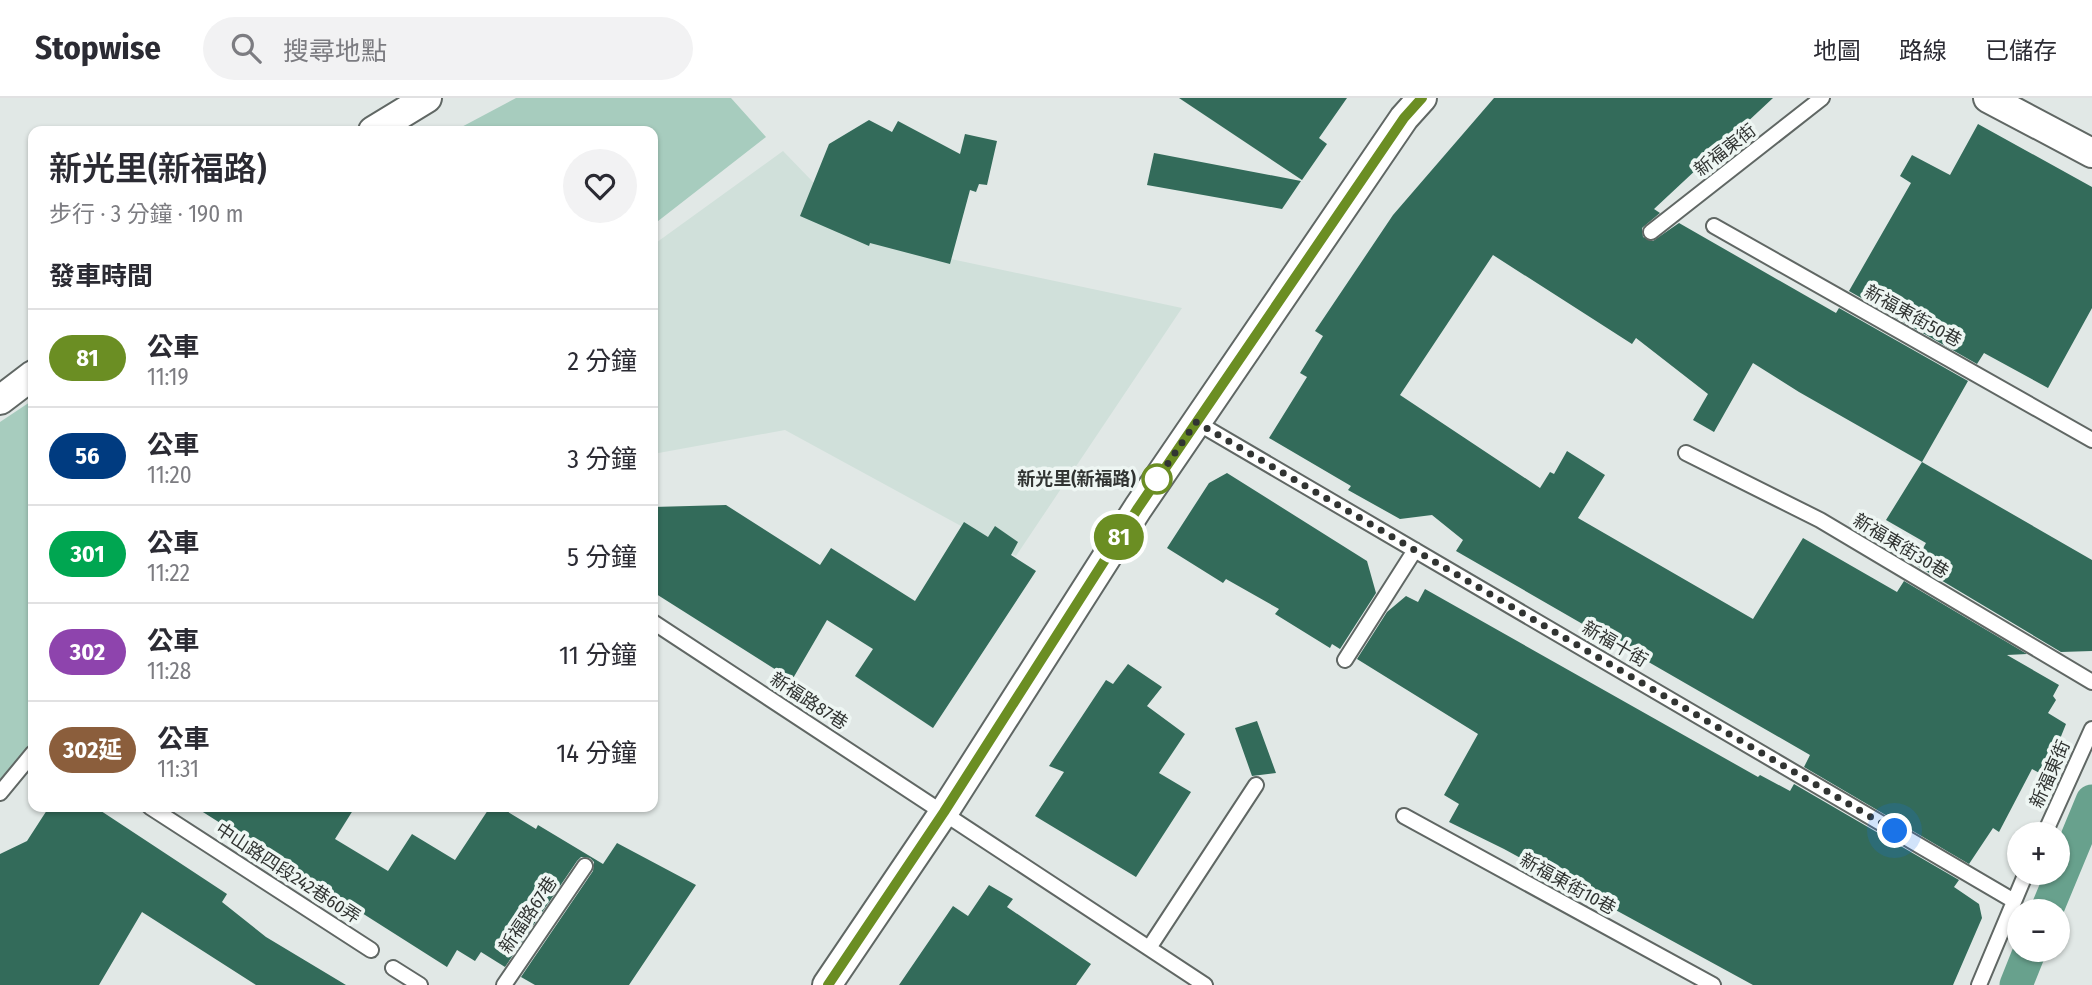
<!DOCTYPE html>
<html lang="zh-TW">
<head>
<meta charset="utf-8">
<style>
  :root { --surface:#fff; --page:#f2f2f3; --text:#2b2b33; --muted:#7c7c81; --line:#e1e1e2 }
  body { margin:0; font-family:"Fira Sans Condensed","Noto Sans TC",sans-serif; background:var(--page); color:var(--text); height:100vh; display:flex; flex-direction:column; font-size:26px; white-space:nowrap }
  * { box-sizing:border-box; margin:0 }
  p { font-size:23px; color:var(--muted) }
  .icon { flex:none; width:38px; height:38px; fill:none; stroke:currentColor; stroke-width:2; stroke-linecap:round; stroke-linejoin:round }
  .map { position:relative; flex:1; overflow:hidden }
  .panel { position:absolute; left:28px; top:28px; width:630px; height:686px; display:flex; flex-direction:column; background:var(--surface); border-radius:14px; box-shadow:0 2px 5px #0004 }
  .panel>* { flex:none }
  .badge { padding:0 14px; border-radius:23px; font-size:24px; line-height:46px }
  .fabs { position:absolute; left:2007px; top:724px; display:grid; gap:14px }
  .fabs a { display:grid; place-items:center; width:63px; height:63px; border-radius:50%; background:var(--surface); box-shadow:0 2px 5px #0004; font-size:35px }
  .you { position:absolute; width:35px; height:35px; margin:-18px; border:5px solid #fff; border-radius:50%; background:#1a73e8; box-shadow:0 0 0 10px #1a73e833 }
  .map>.badge { position:absolute; translate:-50% -50%; box-shadow:0 0 0 4px #fff }
  h2 { padding:0 21px; font-size:26px; line-height:63px }
  .round { display:grid; place-items:center; flex:none; width:74px; height:74px; border-radius:37px; background:var(--page) }
  .overview { display:flex; align-items:center; justify-content:space-between; height:119px; padding:0 21px }
  h1 { font-size:33px; font-weight:600; line-height:52px }
  ul { padding:0; list-style:none }
  li { display:flex; align-items:center; gap:21px; height:98px; padding:0 21px; border-top:2px solid var(--line) }
  li div { flex:1 }
  li b { display:block; font-size:26px }
  li em { font-style:normal }
  li .badge { min-width:77px; font-weight:700; text-align:center }
  header { display:flex; align-items:center; gap:42px; box-sizing:border-box; height:98px; padding:0 35px; background:var(--surface); border-bottom:2px solid var(--line) }
  header strong { font-size:33px }
  nav { display:flex; gap:38px; margin-inline-start:auto; font-size:24px }
  .search { width:490px; height:63px; background:var(--page); display:flex; align-items:center; gap:18px; box-sizing:border-box; padding:0 24px; border-radius:38px; color:var(--muted); font-size:26px }
  .map>svg:first-child { display:block }
  .built { fill:#d0e0da }
  .green { fill:#a7ccbe }
  .lines { fill:none; stroke-linecap:round; stroke-linejoin:round }
  .canal { stroke:#68a18d; stroke-width:33 }
  .building { fill:#336b5a }
  .service-casing { stroke:#606764; stroke-width:18 }
  .minor-casing { stroke:#606764; stroke-width:32 }
  .service { stroke:#fff; stroke-width:14 }
  .minor { stroke:#fff; stroke-width:28 }
  .line-casing { stroke:#fff; stroke-width:16 }
  .line { stroke:#6b8e23; stroke-width:10 }
  .walk { stroke:#313432; stroke-width:7; stroke-dasharray:0 12.6 }
  .stop-dot { fill:#fff; stroke:#6b8e23; stroke-width:3.5 }
  .labels { text-anchor:middle; dominant-baseline:central; stroke-width:7; stroke-linejoin:round; paint-order:stroke }
  .street-label { font-size:18px; fill:#313432; stroke:#eef6f3 }
  .stop-label { font-size:18px; font-weight:bold; fill:#313432; stroke:#eef6f3; text-anchor:end }
</style>
</head>
<body>
<header>
<strong>Stopwise</strong>
<div class="search"><svg class="icon" aria-label="search" viewBox="0 0 24 24"><circle cx="10" cy="10" r="6"/><path d="M15 15l6 6"/></svg>搜尋地點</div>
<nav><a>地圖</a><a>路線</a><a>已儲存</a></nav>
</header>
<div class="map">
<svg width="2092" height="887" viewBox="0 0 2092 887">
  <rect width="100%" height="100%" fill="#e1e8e6"/>
  <!-- built -->
  <path class="built" d="M 783,53 L 871,144 L 1182,210 L 1016,458 L 785,332 L 653,356 L 653,147 Z"/>
  <!-- green -->
  <path class="green" d="M 516,0 L 731,0 L 766,39 L 653,127 L 653,33 L 454,33 Z
    M 33,302 L 33,647 L 0,681 L 0,324 Z"/>
  <g class="lines">
    <!-- canal -->
    <path class="canal" d="M 2046,814 L 2092,703
      M 2016,887 L 2030,852"/>
  </g>
  <!-- building -->
  <path class="building" d="M 1179,0 L 1347,0 L 1319,40 L 1327,46 L 1302,82 Z
    M 1494,0 L 1773,0 L 1654,111 L 1660,115 L 1642,130 L 1643,139 L 1653,143 L 1679,125 L 1836,215 L 1839,210 L 1968,283 L 1922,364 L 1799,294 L 1753,265 L 1714,334 L 1693,322 L 1708,296 L 1636,240 L 1632,246 L 1493,157 L 1400,297 L 1540,390 L 1550,374 L 1554,376 L 1567,353 L 1605,377 L 1578,420 L 1753,521 L 1803,440 L 1897,494 L 1904,483 L 2027,556 L 2007,557 L 2059,587 L 2053,598 L 2056,602 L 2048,615 L 2066,626 L 2045,678 L 2032,671 L 1999,734 L 1993,730 L 1969,766 L 1804,669 L 1810,657 L 1456,453 L 1463,442 L 1432,417 L 1400,421 L 1348,392 L 1351,388 L 1269,340 L 1307,279 L 1300,275 L 1323,238 L 1315,233 L 1393,117 Z
    M 869,22 L 892,34 L 898,23 L 960,56 L 965,36 L 997,43 L 987,87 L 979,86 L 976,94 L 970,92 L 950,166 L 870,145 L 869,148 L 800,118 L 829,46 Z
    M 1978,26 L 2092,89 L 2092,210 L 2048,290 L 1984,255 L 1977,266 L 1849,193 L 1911,85 L 1900,78 L 1912,57 L 1950,77 Z
    M 1154,55 L 1301,83 L 1282,111 L 1147,87 Z
    M 1922,364 L 2092,462 L 2092,553 L 2061,554 L 1914,466 L 1926,445 L 1886,422 Z
    M 1227,375 L 1367,463 L 1376,495 L 1340,551 L 1332,546 L 1330,550 L 1275,516 L 1279,511 L 1226,481 L 1223,485 L 1167,450 L 1209,385 Z
    M 726,407 L 820,467 L 831,450 L 915,503 L 964,424 L 988,439 L 995,428 L 1018,444 L 1011,457 L 1036,473 L 933,630 L 855,578 L 873,551 L 827,522 L 792,582 L 653,494 L 653,409 Z
    M 1425,491 L 1758,679 L 1760,677 L 1790,693 L 1794,686 L 1959,782 L 1954,789 L 1979,806 L 1982,820 L 1953,887 L 1753,887 L 1504,751 L 1449,724 L 1459,706 L 1444,697 L 1478,636 L 1357,561 L 1387,514 L 1406,498 L 1418,504 Z
    M 1128,566 L 1162,589 L 1147,608 L 1185,636 L 1159,675 L 1191,694 L 1136,779 L 1035,718 L 1064,674 L 1049,668 L 1106,582 L 1113,586 Z
    M 1257,623 L 1276,675 L 1252,678 L 1235,630 Z
    M 49,709 L 95,709 L 227,796 L 222,804 L 266,839 L 346,887 L 256,887 L 142,814 L 99,887 L 0,887 L 0,756 L 27,743 Z
    M 195,709 L 355,709 L 335,741 L 388,773 L 412,736 L 455,762 L 490,709 L 500,709 L 536,731 L 538,727 L 603,766 L 617,745 L 696,787 L 629,887 L 535,887 L 521,879 L 593,773 L 594,764 L 590,760 L 581,759 L 577,763 L 505,869 L 481,854 L 475,863 L 457,852 L 447,869 Z
    M 989,787 L 1013,801 L 1007,809 L 1091,866 L 1076,887 L 899,887 L 953,808 L 968,818 Z"/>
  <g class="lines">
    <defs>
      <path id="service" d="M 1714,128 L 2092,342
        M 1651,134 L 1822,0
        M 1196,324 L 2014,803
        M 1686,355 L 1820,422 L 2092,584
        M 653,524 L 1205,887
        M 1345,562 L 1415,452
        M 0,695 L 33,655
        M 150,709 L 371,852
        M 1404,718 L 1713,887
        M 2044,737 L 2092,631
        M 1149,850 L 1256,687
        M 393,870 L 420,887
        M 504,887 L 585,768
        M 1979,887 L 2026,775"/>
      <path id="minor" d="M 1988,0 L 2092,55
        M 373,33 L 427,0
        M 0,302 L 33,277
        M 827,887 L 944,714 L 1138,410 L 1404,20 L 1422,0"/>
    </defs>
    <!-- service casing -->
    <use href="#service" class="service-casing"/>
    <!-- minor casing -->
    <use href="#minor" class="minor-casing"/>
    <!-- service -->
    <use href="#service" class="service"/>
    <!-- minor -->
    <use href="#minor" class="minor"/>
  </g>
  <g class="lines">
    <defs>
      <path id="line" d="M 828,887 L 944,714 L 1138,410 L 1404,20 L 1422,0"/>
    </defs>
    <!-- line casing -->
    <use href="#line" class="line-casing"/>
    <!-- line -->
    <use href="#line" class="line"/>
    <!-- walk -->
    <path class="walk" d="M 1157,381 L 1152,389 L 1196,324 L 1895,733"/>
  </g>
  <!-- markers -->
  <circle class="stop-dot" cx="1157" cy="381" r="14"/>
  <g class="labels">
    <!-- street labels -->
    <g class="street-label">
      <text transform="translate(1725 52) rotate(-38)">新福東街</text>
      <text transform="translate(1913 218) rotate(29)">新福東街50巷</text>
      <text transform="translate(1901 448) rotate(31)">新福東街30巷</text>
      <text transform="translate(1615 546) rotate(30)">新福十街</text>
      <text transform="translate(809 603) rotate(33)">新福路87巷</text>
      <text transform="translate(2050 676) rotate(-66)">新福東街</text>
      <text transform="translate(288 775) rotate(33)">中山路四段242巷60弄</text>
      <text transform="translate(1568 786) rotate(29)">新福東街10巷</text>
      <text transform="translate(528 817) rotate(-56)">新福路67巷</text>
    </g>
    <!-- stop labels -->
    <g class="stop-label">
      <text x="1136" y="381">新光里(新福路)</text>
    </g>
  </g>
</svg>
<div class="fabs">
<a>+</a>
<a>−</a>
</div>
<div class="you" style="left:1895px;top:733px"></div>
<b class="badge" style="left:1119px;top:439px;background:#6b8e23;color:#fff">81</b>
<section class="panel">
<div class="overview"><div><h1>新光里(新福路)</h1><p>步行 · 3 分鐘 · 190 m</p></div><a class="round"><svg class="icon" aria-label="heart" viewBox="0 0 24 24"><path d="M12 20l-8-8c-3-5 5-10 8-4 3-6 11-1 8 4z"/></svg></a></div>
<h2>發車時間</h2>
<ul>
<li><span class="badge" style="background:#6b8e23;color:#fff">81</span><div><b>公車</b><p>11:19</p></div><em>2 分鐘</em></li>
<li><span class="badge" style="background:#003b80;color:#fff">56</span><div><b>公車</b><p>11:20</p></div><em>3 分鐘</em></li>
<li><span class="badge" style="background:#00a651;color:#fff">301</span><div><b>公車</b><p>11:22</p></div><em>5 分鐘</em></li>
<li><span class="badge" style="background:#8e44ad;color:#fff">302</span><div><b>公車</b><p>11:28</p></div><em>11 分鐘</em></li>
<li><span class="badge" style="background:#8b5e3c;color:#fff">302延</span><div><b>公車</b><p>11:31</p></div><em>14 分鐘</em></li>
</ul>
</section>
</div>
</body>
</html>
